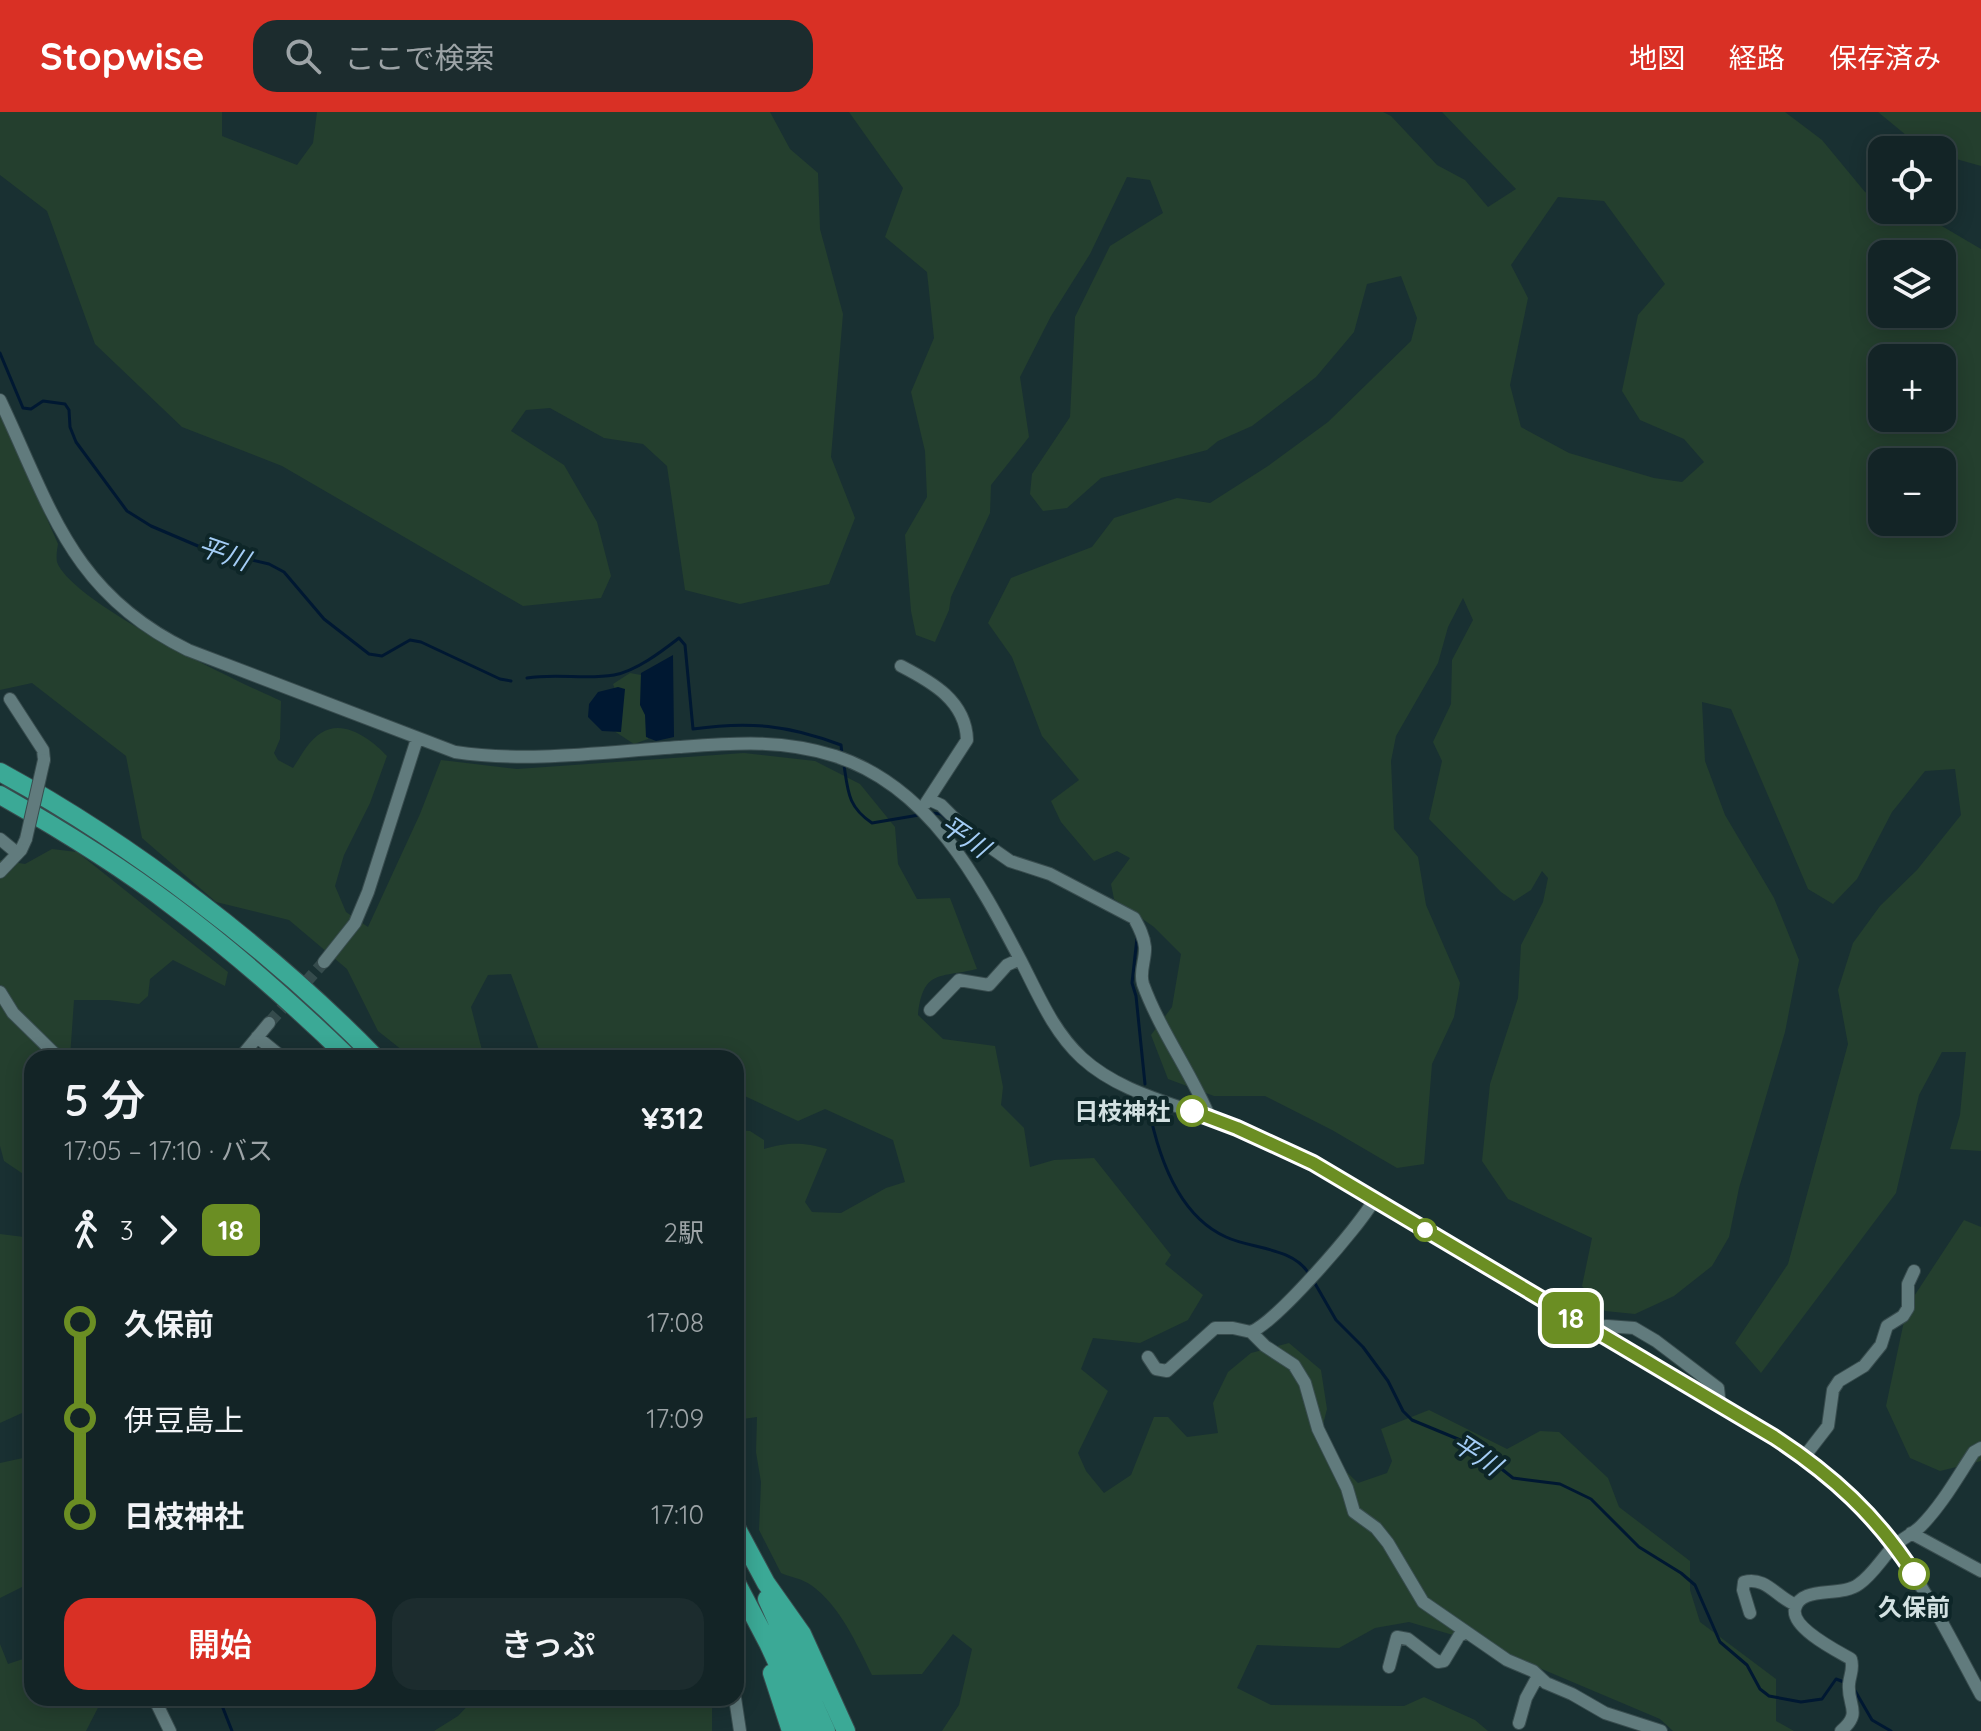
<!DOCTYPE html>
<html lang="ja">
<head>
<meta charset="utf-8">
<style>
  :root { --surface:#132426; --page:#1c2c2e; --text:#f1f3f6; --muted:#9da4a7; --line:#324143; --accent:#d93025 }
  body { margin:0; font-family:Quicksand,"Noto Sans JP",sans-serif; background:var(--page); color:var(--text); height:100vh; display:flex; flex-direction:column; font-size:30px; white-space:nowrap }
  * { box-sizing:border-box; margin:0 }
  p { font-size:26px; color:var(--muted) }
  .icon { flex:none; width:44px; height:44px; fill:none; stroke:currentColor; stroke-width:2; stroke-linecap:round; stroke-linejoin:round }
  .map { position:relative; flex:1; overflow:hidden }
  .sheet { position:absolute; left:24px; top:938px; width:720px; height:656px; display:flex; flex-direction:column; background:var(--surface); border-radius:24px; box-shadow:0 4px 20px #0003,0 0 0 2px var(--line) }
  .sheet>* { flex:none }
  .badge { padding:0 16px; border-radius:12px; font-size:28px; line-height:52px }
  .fabs { position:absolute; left:1868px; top:24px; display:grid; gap:16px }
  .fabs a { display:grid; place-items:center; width:88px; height:88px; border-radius:16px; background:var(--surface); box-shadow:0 4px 20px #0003,0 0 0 2px var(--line); font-size:40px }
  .map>.badge { position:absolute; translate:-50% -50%; box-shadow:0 0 0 4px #fff }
  .legs { display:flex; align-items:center; gap:12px; height:88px; padding:0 40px; font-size:26px }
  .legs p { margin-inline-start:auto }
  .head { display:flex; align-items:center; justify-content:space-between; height:136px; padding:0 40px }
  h1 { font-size:44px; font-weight:600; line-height:60px }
  .button { display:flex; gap:16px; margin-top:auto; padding:16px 40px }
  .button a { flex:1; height:92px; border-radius:24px; background:var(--accent); color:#fff; font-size:32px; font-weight:600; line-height:92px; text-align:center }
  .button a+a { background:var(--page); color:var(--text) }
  ul { padding:0 40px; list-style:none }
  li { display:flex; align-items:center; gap:28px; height:96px; font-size:30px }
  li i { display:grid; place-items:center; width:12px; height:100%; margin:0 10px; background:currentColor }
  li i::after { content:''; width:20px; height:20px; margin:-10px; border:6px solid; border-radius:50%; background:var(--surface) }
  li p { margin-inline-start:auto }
  li:first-child i { background:linear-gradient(#0000 50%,currentColor 0) }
  li:last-child i { background:linear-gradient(currentColor 50%,#0000 0) }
  header { display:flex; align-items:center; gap:48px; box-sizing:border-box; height:112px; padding:0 40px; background:var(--accent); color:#fff }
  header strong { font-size:38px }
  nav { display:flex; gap:44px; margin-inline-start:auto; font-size:28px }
  .search { width:560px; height:72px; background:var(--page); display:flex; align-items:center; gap:20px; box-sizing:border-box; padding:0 28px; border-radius:24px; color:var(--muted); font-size:30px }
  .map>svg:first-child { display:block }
  .green { fill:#243f2e; fill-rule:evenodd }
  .water { fill:#001832 }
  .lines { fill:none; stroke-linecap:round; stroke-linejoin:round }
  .stream { stroke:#001832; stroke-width:3 }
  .minor-tunnel { stroke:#354b4c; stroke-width:12; stroke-dasharray:12 6; stroke-linecap:butt }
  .minor-casing { stroke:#384c4e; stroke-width:14 }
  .highway-casing { stroke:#384c4e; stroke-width:20 }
  .minor { stroke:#617b7d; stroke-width:12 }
  .highway { stroke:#3ba996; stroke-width:18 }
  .minor-bridge-casing { stroke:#384c4e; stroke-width:14; stroke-linecap:butt }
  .minor-bridge { stroke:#617b7d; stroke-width:12 }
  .line-1-casing { stroke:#fff; stroke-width:18 }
  .line-1 { stroke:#6b8e23; stroke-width:12 }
  .stop-1-dot { fill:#fff; stroke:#6b8e23; stroke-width:4 }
  .labels { text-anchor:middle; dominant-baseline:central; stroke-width:8; stroke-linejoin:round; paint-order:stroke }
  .stop-label { font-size:24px; font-weight:bold; fill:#d3e1e2; stroke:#0e2628; text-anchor:end }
  .water-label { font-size:26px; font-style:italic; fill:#a4cdf6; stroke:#0e2628 }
</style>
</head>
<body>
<header>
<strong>Stopwise</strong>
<div class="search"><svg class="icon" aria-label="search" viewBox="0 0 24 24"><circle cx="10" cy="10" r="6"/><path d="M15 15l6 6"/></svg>ここで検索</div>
<nav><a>地図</a><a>経路</a><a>保存済み</a></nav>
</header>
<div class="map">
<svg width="1981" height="1619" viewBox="0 0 1981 1619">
  <rect width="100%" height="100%" fill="#193032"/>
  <!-- green -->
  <path class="green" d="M 0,0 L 222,0 L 222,24 L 297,53 L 313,31 L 317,0 L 770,0 L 790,37 L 818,61 L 820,117 L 843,202 L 831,345 L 855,406 L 829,472 L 740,492 L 685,478 L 667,354 L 643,332 L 604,326 L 550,296 L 526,298 L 511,319 L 564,353 L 597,410 L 611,464 L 601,486 L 523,494 L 282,354 L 182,315 L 95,232 L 47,99 L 0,63 Z
    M 849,0 L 1383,0 L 1391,4 L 1437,53 L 1465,68 L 1488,95 L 1516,77 L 1442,0 L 1785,0 L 1822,28 L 1865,80 L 1882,87 L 1882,98 L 1907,98 L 1935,110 L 1981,137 L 1981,1039 L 1950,1037 L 1960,1003 L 1966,940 L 1942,940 L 1919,983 L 1896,1081 L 1761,1261 L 1735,1231 L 1788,1152 L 1848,932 L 1838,878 L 1853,831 L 1880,794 L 1917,758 L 1961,703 L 1955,657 L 1925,659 L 1892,700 L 1857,767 L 1833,792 L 1808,777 L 1731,597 L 1702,590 L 1705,649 L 1725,703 L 1774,786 L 1799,848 L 1785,920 L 1739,1076 L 1729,1125 L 1712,1154 L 1674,1184 L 1635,1202 L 1605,1199 L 1582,1174 L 1592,1126 L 1508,1087 L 1482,1049 L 1490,972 L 1518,886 L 1521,833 L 1543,790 L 1548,766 L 1542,759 L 1531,778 L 1514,789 L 1501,780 L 1429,707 L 1442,649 L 1433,630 L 1451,592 L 1452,548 L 1473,508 L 1463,486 L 1448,515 L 1438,551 L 1396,624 L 1391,649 L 1394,717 L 1418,745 L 1426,793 L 1460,871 L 1454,905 L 1432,952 L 1424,1052 L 1397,1056 L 1332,1018 L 1265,984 L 1214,984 L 1168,967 L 1151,923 L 1172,895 L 1181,842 L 1154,815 L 1114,787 L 1111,772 L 1130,746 L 1117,739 L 1094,749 L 1061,710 L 1051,689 L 1079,668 L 1042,624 L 1012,545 L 988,511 L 1011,466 L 1092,435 L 1114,406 L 1177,386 L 1210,391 L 1268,354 L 1328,310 L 1411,229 L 1417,206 L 1401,164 L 1367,172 L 1354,220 L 1316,265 L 1252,314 L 1218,329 L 1207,338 L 1101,366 L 1067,396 L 1043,399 L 1030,382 L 1032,362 L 1070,305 L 1075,205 L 1110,134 L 1163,101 L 1150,68 L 1127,65 L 1090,142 L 1051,204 L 1020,265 L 1029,325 L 991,373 L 990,401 L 951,485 L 949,498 L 935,530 L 916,523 L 911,499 L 905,423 L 927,385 L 925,339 L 911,280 L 934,226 L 927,160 L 885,125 L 903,76 ZM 1558,85 L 1604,89 L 1665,172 L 1638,203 L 1622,279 L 1640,308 L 1684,327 L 1704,350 L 1682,370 L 1654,366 L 1569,341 L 1521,315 L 1510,273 L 1528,186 L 1511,153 ZM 1882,142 L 1942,142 L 1942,202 L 1882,202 ZM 1882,246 L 1942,246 L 1942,306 L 1882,306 ZM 1882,350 L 1942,350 L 1942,410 L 1882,410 Z
    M 1878,0 L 1981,0 L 1981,54 L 1942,43 L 1942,38 L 1923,37 Z
    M 0,299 L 58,432 C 57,437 56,445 57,450 C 72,491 238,570 281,589 L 280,627 L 274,641 L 278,648 L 293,656 C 301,644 309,628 321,621 C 344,606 372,628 387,644 L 370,691 L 344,743 L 335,774 L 346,800 L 368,815 L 420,702 L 441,648 L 517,657 L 744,641 L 815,649 L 860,672 L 895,715 L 898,752 L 917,787 L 950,786 L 977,857 C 940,866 923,857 918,903 L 943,927 L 995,934 L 1003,975 L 1001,993 L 1024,1016 L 1030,1055 L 1054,1048 L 1094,1046 L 1171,1143 L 1165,1152 L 1203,1183 L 1188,1208 L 1140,1231 L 1093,1226 L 1081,1257 L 1108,1279 L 1078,1341 L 1086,1359 L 1104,1381 L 1131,1363 L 1154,1305 L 1168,1305 L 1187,1325 L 1218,1321 L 1213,1291 L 1228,1260 L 1251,1241 L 1289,1231 L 1321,1258 L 1327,1297 L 1318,1332 L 1358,1371 L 1387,1361 L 1392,1349 L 1381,1317 L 1429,1298 L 1507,1337 L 1540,1319 L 1559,1320 L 1608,1366 L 1619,1395 L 1690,1449 L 1690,1478 L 1700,1510 L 1776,1567 L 1776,1609 L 1794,1619 L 1673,1619 L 1660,1607 L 1480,1531 L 1409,1510 L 1375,1516 L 1339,1536 L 1257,1533 L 1237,1576 L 1271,1593 L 1404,1594 L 1424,1585 L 1475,1608 L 1488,1619 L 942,1619 L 959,1593 L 972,1537 L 953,1522 L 922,1562 L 872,1563 C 856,1531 841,1495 811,1473 C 803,1467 790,1465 781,1461 L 759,1418 L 761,1370 L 756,1340 L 757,1305 L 736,1308 L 736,1018 L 750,1019 L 764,1028 L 764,1037 C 788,1030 803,1030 827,1037 L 805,1090 L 812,1100 L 841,1101 L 886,1076 L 905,1070 L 893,1028 L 825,997 L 798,1009 L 736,980 L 736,946 L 542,946 L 511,862 L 488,863 L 471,895 L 484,946 L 412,946 L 378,919 L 347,857 L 289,808 L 216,790 L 142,726 L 126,644 L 32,571 L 0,578 Z
    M 630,561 L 641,563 L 649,568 L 650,621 L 648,627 L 634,632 L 614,619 L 617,583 L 613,572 Z
    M 52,737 L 77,740 L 228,860 L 225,874 L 173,848 L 150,867 L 148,884 L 139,892 L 109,888 L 74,888 L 70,946 L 32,946 L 32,1068 L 4,1049 L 0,1034 L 0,748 L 25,752 Z
    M 1964,1108 L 1981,1115 L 1981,1349 L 1940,1359 L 1910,1346 L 1886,1294 L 1907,1195 Z
    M 0,1122 L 24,1125 L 26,1204 L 22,1301 L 0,1311 Z
    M 32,1344 L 32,1470 L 0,1486 L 0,1351 Z
    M 0,1532 L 8,1552 L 32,1544 L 32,1586 L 103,1586 L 86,1619 L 0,1619 Z
    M 475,1586 L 712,1586 L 712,1619 L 434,1619 L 458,1604 Z"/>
  <!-- water -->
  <path class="water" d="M 673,543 L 674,625 L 656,629 L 646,625 L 645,603 L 640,593 L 641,561 Z
    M 618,575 L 625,577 L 621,620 L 602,619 L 588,605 L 589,592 L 598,580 Z"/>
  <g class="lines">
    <!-- stream -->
    <path class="stream" d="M 0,241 L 23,296 L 31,297 L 43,289 L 65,292 L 69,298 L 70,315 L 76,330 L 127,399 L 151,414 L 205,437 L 269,452 L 284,460 L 324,507 L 369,542 L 382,544 L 410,528 L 421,530 L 500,567 L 511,569
      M 527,566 C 556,561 586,568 614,563 C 636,559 661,540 679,526 L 685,533 L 693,617 C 749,609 788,613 841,633 L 842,642
      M 844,653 C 848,680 848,695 872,711 L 919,703
      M 931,701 L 941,702 L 963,722
      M 1137,826 L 1132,871 L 1136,884 L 1145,972
      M 1148,992 C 1157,1040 1177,1103 1226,1125 C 1251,1137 1293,1135 1309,1162
      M 1313,1168 L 1336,1208 L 1363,1235 L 1388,1269 L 1403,1299 L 1412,1308 L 1470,1332 L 1513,1366 L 1560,1372 L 1591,1387 L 1639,1435 L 1681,1461 L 1695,1473 L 1720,1530 L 1747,1553 L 1760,1577 L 1769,1584 L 1801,1590 L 1822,1587 L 1836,1567 L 1844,1570
      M 1854,1577 L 1872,1608 L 1891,1619
      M 219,1586 L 232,1619"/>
    <!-- minor-tunnel -->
    <path class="minor-tunnel" d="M 269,911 L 324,850"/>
    <defs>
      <path id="minor" d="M 0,288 C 51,396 71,481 188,538 L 455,640 C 529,651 604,640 679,635 C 734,631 781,627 835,644 C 929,674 978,767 1021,849 C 1039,884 1053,919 1082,946 C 1118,979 1168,990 1213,1007 C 1247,1019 1280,1034 1313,1051 L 1804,1345 C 1893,1408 1931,1490 1981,1583
        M 901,554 C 932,570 966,589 967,628 L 926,691
        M 10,587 L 43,638 L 44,648
        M 930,688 L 941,693 L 967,719 L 1010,749 L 1050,762 L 1134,806 C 1139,815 1144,824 1145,835 C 1146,847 1139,860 1143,872 C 1160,919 1191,960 1210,1006
        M 0,727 L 17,741
        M 0,760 L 21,738 L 26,727
        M 324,850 L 355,811 L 368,780 L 417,627
        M 0,880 L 13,901 L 59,946
        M 930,898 L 959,868 L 989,873 L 1007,853 L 1020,847
        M 257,925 L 283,946
        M 240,946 L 269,911
        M 1374,1088 C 1359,1115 1277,1209 1251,1220 L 1265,1234 L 1294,1253 L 1305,1271 L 1318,1317 L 1347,1376 L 1354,1400 L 1376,1416 L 1388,1431 L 1423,1490 L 1507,1548 L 1533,1559 L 1546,1571 L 1572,1582 L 1605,1601 L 1661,1619
        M 32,1126 L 29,1148 L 32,1321
        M 1591,1217 L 1607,1214 L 1634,1216 L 1656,1229 L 1718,1276 L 1720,1295
        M 1148,1245 L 1156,1257 L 1167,1259 L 1215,1216 L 1233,1216 L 1251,1220
        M 1804,1345 L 1828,1314 L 1833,1278 L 1839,1269 L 1864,1254 L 1881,1233 L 1887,1214 L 1903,1204 L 1908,1196 L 1908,1172 L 1914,1159
        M 1911,1421 L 1981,1459
        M 1750,1501 L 1743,1478 L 1744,1470 C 1766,1464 1777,1486 1796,1493
        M 1389,1555 L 1397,1525 L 1408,1527 L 1438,1550 L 1444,1549 L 1459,1524 L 1466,1520
        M 154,1586 L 170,1619
        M 735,1586 L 740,1619
        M 1519,1611 L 1526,1586 L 1538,1564
        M 1841,1619 C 1863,1600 1847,1594 1849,1572 C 1850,1562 1854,1557 1851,1547 C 1837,1539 1791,1516 1795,1497 C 1800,1473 1841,1486 1859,1472 C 1872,1463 1881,1448 1892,1436 C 1900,1427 1912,1423 1921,1414 C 1942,1393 1958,1364 1974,1340 L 1981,1336"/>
      <path id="highway" d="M 0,660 C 132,732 271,838 376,946
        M 0,683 C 60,717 119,753 174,795 C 236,841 294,893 349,946
        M 736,1415 L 766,1471 L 802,1522 L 846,1619
        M 736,1470 L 768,1531 L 809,1619
        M 767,1487 L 826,1619
        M 772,1561 L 791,1619"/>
    </defs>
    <!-- minor casing -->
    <use href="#minor" class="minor-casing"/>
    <!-- highway casing -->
    <use href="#highway" class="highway-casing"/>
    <!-- minor -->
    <use href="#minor" class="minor"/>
    <!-- highway -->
    <use href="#highway" class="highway"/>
    <defs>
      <path id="minor-bridge" d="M 26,727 L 44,648"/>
    </defs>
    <!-- minor-bridge casing -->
    <use href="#minor-bridge" class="minor-bridge-casing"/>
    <!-- minor-bridge -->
    <use href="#minor-bridge" class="minor-bridge"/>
  </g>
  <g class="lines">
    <defs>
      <path id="line-1" d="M 1192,999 L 1237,1016 L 1313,1051 L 1774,1325 C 1832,1363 1877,1404 1914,1462"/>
    </defs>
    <!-- line-1 casing -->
    <use href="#line-1" class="line-1-casing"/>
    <!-- line-1 -->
    <use href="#line-1" class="line-1"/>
  </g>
  <!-- markers -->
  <g class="stop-1-dot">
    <circle cx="1192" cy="999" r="14"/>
    <circle cx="1425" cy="1118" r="10"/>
    <circle cx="1914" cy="1462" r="14"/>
  </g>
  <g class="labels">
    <!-- stop labels -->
    <g class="stop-label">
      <text x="1170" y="999">日枝神社</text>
      <text x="1914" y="1495" text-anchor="middle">久保前</text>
    </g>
    <!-- water labels -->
    <g class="water-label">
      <text transform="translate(224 441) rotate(19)">平川</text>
      <text transform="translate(965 724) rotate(34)">平川</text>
      <text transform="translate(1477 1342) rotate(33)">平川</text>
    </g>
  </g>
</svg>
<div class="fabs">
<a><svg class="icon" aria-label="locate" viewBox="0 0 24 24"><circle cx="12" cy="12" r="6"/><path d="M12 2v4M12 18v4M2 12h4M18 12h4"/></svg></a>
<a><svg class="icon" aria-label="layers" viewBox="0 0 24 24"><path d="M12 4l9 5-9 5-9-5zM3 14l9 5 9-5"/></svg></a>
<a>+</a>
<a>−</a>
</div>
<b class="badge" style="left:1571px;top:1206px;background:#6b8e23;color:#fff">18</b>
<section class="sheet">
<div class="head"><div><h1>5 分</h1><p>17:05 – 17:10 · バス</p></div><b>¥312</b></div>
<div class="legs"><svg class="icon" aria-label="walk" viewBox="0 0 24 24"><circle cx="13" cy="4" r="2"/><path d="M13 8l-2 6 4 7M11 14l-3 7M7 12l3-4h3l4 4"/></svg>3<svg class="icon" aria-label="forward" viewBox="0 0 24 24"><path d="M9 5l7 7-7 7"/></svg><b class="badge" style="background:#6b8e23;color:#fff">18</b><p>2駅</p></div>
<ul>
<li><i style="color:#6b8e23"></i><b>久保前</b><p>17:08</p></li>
<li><i style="color:#6b8e23"></i><span>伊豆島上</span><p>17:09</p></li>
<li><i style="color:#6b8e23"></i><b>日枝神社</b><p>17:10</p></li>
</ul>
<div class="button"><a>開始</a><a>きっぷ</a></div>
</section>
</div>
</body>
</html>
